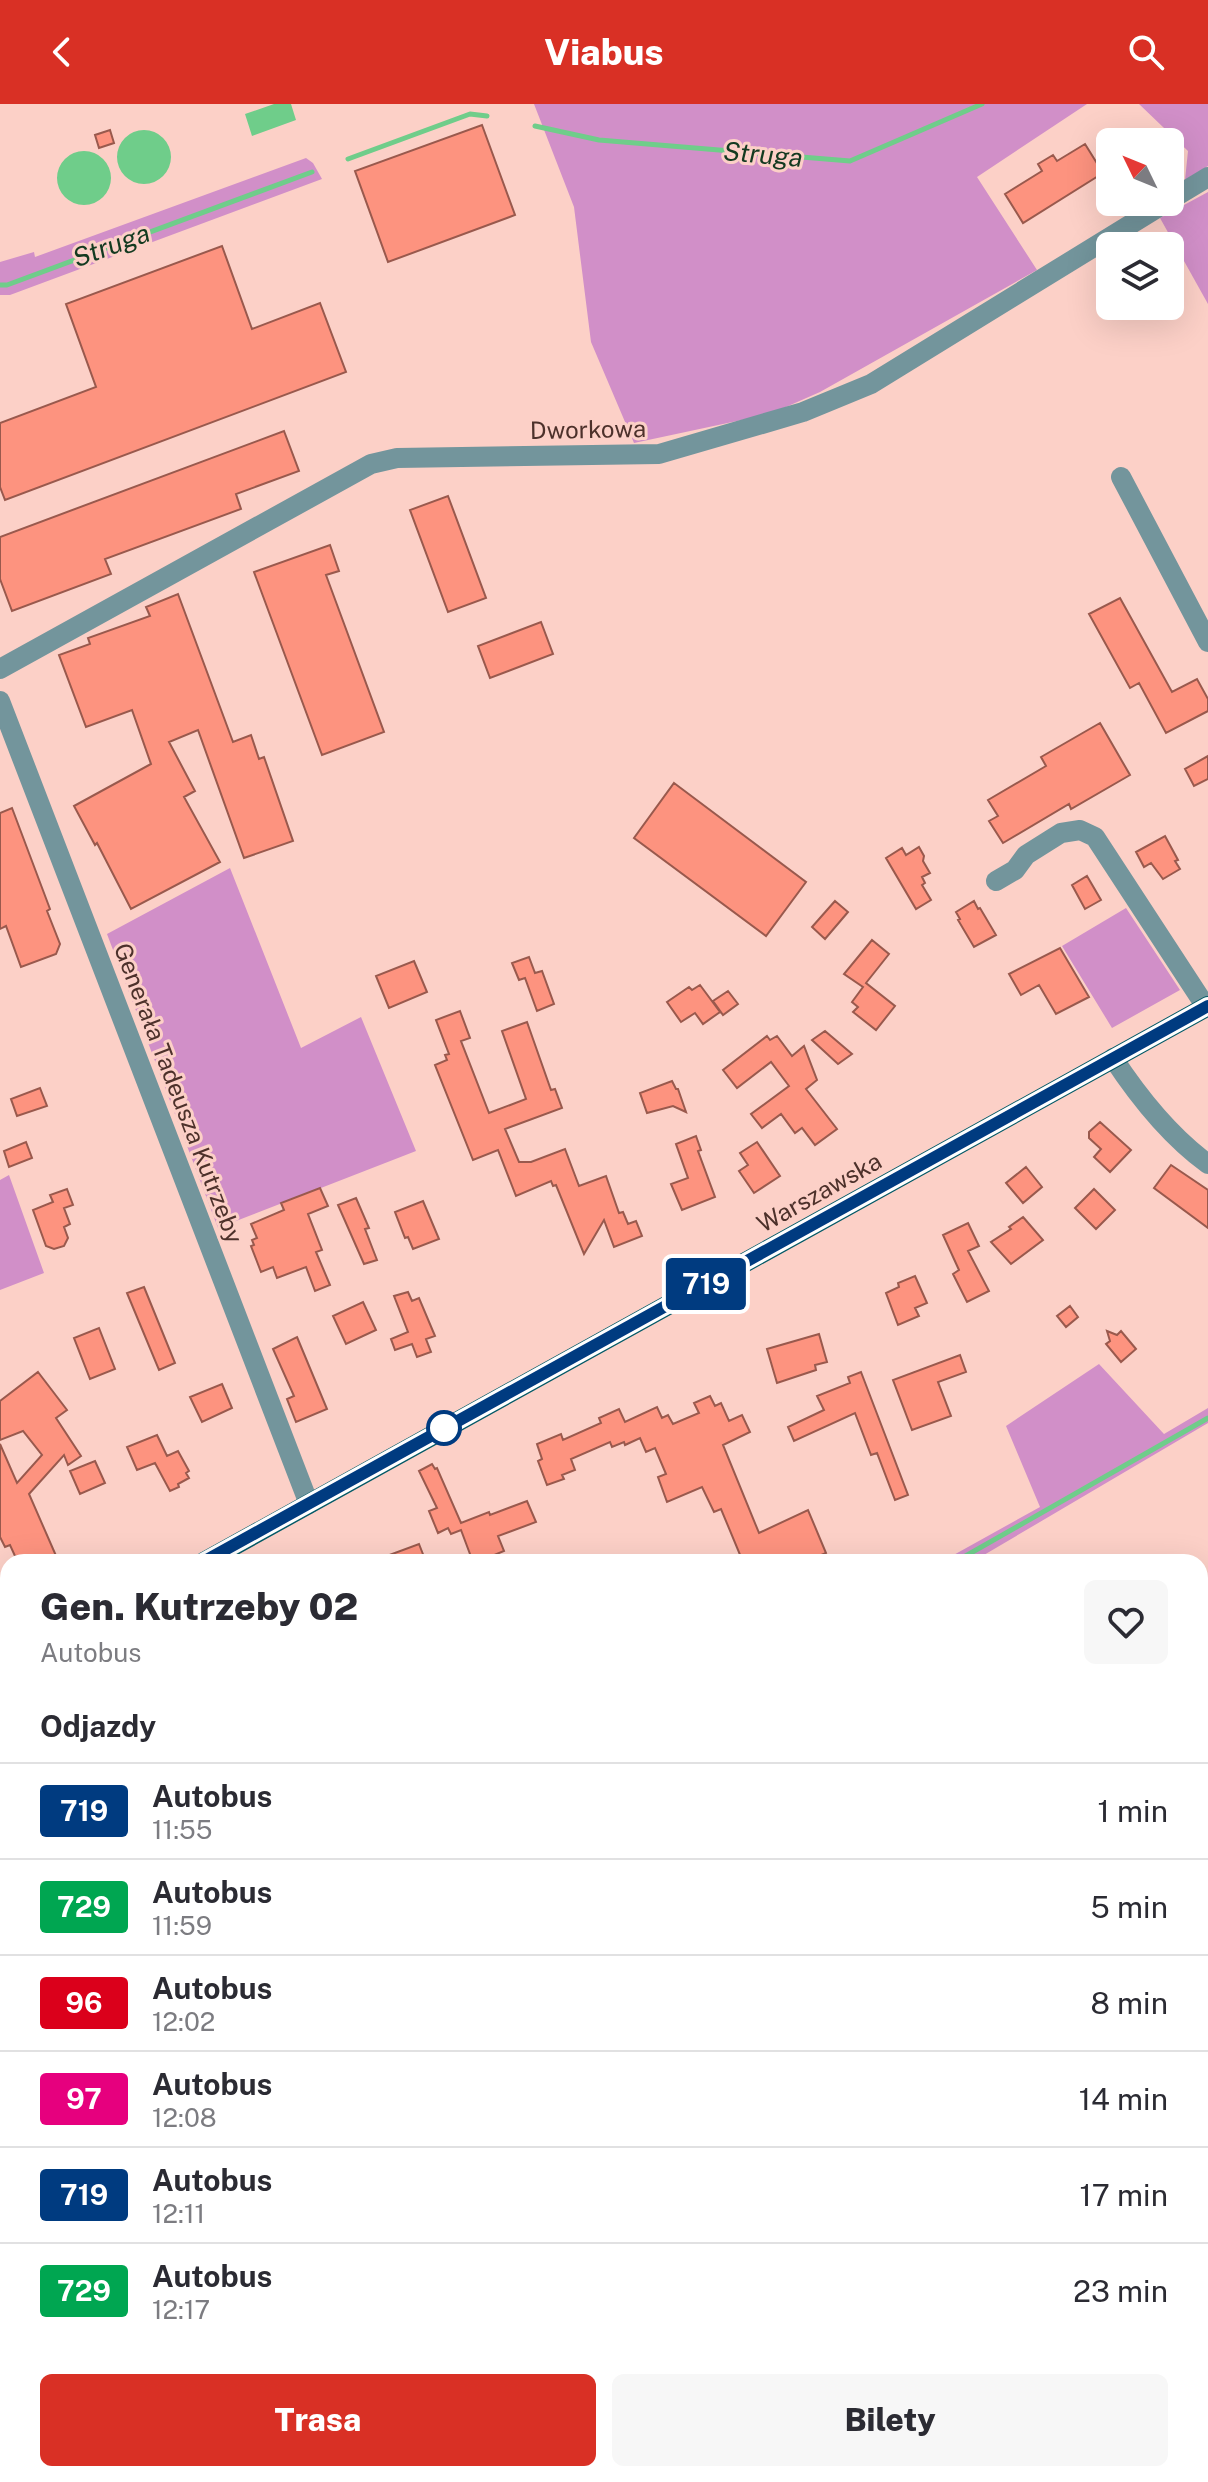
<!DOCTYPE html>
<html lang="pl">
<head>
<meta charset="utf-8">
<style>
  :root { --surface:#fff; --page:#f7f7f7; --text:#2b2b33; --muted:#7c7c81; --line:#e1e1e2; --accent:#d93025 }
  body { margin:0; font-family:"Public Sans",sans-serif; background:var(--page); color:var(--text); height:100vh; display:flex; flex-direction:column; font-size:30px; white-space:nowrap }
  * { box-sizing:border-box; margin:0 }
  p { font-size:26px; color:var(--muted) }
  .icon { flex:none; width:44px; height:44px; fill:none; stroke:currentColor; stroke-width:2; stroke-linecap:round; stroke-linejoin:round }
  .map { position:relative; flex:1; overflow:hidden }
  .details { position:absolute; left:0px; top:1450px; width:1208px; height:928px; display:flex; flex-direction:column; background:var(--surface); border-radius:24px 24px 0 0; box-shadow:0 8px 32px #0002 }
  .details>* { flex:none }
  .badge { padding:0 16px; border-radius:6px; font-size:28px; line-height:52px }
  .needle { width:52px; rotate:313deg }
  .fabs { position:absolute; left:1096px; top:24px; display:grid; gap:16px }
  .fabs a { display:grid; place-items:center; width:88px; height:88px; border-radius:12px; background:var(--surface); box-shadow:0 8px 32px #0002; font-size:40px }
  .map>.badge { position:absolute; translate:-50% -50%; box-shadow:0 0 0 4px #fff }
  h2 { padding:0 40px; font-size:30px; line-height:72px }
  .round { display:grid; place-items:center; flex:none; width:84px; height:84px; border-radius:12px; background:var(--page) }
  .summary { display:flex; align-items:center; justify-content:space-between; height:136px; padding:0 40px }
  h1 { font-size:38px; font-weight:800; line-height:60px }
  .action { display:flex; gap:16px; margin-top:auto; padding:16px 40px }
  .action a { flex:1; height:92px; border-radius:12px; background:var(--accent); color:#fff; font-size:32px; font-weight:800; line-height:92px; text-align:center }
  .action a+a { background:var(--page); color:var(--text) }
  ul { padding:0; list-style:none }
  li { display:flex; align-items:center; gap:24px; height:96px; padding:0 40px; border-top:2px solid var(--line) }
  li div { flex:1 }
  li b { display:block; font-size:30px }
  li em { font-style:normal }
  li .badge { min-width:88px; font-weight:700; text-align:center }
  header { display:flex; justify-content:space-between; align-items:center; height:104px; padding:0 40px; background:var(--accent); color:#fff; font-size:36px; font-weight:800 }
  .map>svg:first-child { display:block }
  .green { fill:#d18fc8 }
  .water { fill:#6fcd8a }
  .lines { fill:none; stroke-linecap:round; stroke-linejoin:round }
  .stream { stroke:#6fcd8a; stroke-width:5 }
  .building { fill:#fd937f; stroke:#99594d; stroke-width:2 }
  .minor { stroke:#73959c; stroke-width:20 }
  .major { stroke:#045966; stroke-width:20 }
  .line-casing { stroke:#fff; stroke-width:18 }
  .line { stroke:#003b80; stroke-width:12 }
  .stop-dot { fill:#fff; stroke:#003b80; stroke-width:4 }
  .labels { text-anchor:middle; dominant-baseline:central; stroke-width:6; stroke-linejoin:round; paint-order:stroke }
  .street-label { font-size:24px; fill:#4d312b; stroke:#fcd0c7 }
  .water-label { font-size:26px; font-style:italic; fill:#133a20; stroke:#fcd0c7 }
</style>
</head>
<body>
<header><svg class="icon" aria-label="back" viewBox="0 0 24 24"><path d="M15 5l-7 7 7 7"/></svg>Viabus<svg class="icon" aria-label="search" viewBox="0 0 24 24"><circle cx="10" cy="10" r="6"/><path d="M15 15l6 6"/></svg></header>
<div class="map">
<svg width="1208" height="2378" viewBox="0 0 1208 2378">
  <rect width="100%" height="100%" fill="#fcd0c7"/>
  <!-- green -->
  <path class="green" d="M 534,0 L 1087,0 L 977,73 L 1037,166 L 820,288 L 770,310 L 634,339 L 591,238 L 574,103 Z
    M 1139,0 L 1208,0 L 1208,62 L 1185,76 L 1188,47 Z
    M 306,54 L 313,59 L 322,75 L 10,191 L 0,191 L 0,158 L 34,148 L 35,153 Z
    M 1208,88 L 1208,200 L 1160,114 Z
    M 230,764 L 301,944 L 361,913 L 416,1047 L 218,1124 L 107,830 Z
    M 1126,804 L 1180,886 L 1112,924 L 1062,842 Z
    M 9,1071 L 44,1169 L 0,1186 L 0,1076 Z
    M 1099,1260 L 1164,1330 L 1208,1304 L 1208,1319 L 972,1458 L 941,1458 L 1040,1403 L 1006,1322 Z
    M 1208,1774 L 1208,2052 L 1200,2057 L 1200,1779 Z
    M 1204,2203 L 1208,2209 L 1208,2281 L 1200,2268 L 1200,2205 Z
    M 428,2370 L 672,2370 L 661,2378 L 433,2378 Z"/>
  <!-- water -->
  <path class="water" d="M 274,0 L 291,0 L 296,16 L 252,32 L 245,10 Z
    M117 53a27 27 0 1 1 54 0a27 27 0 1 1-54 0Z
    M57 74a27 27 0 1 1 54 0a27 27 0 1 1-54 0Z"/>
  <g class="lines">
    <!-- stream -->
    <path class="stream" d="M 535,22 L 599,36 L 850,57 L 982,0
      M 348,55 L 470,10 L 487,12
      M 0,181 L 7,181 L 312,68
      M 955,1458 L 1208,1314
      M 0,2048 L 8,2042
      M 1204,2218 L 1208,2224"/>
  </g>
  <!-- building -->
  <path class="building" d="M 482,21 L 515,111 L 388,158 L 355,67 Z
    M 110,26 L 114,39 L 99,44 L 95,31 Z
    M 1085,40 L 1103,69 L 1023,119 L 1005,90 L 1042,67 L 1038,60 L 1053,51 L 1057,57 Z
    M 222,142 L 252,225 L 320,199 L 346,268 L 5,396 L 0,383 L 0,319 L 96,283 L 66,200 Z
    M 284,327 L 299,367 L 236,390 L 241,405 L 105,455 L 111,470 L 12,507 L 0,475 L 0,433 Z
    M 448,392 L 486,494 L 448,508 L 410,406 Z
    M 330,441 L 339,467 L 326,471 L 384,628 L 322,651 L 254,468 Z
    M 178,490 L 233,638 L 251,631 L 259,655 L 264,653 L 293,737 L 244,754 L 198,626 L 169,638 L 195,687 L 184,693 L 220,758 L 131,805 L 97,739 L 95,741 L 74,702 L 151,660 L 132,606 L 86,623 L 59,551 L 90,540 L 88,534 L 150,512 L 146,503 Z
    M 1120,494 L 1172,588 L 1197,575 L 1208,595 L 1208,607 L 1166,629 L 1139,579 L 1130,584 L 1089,510 Z
    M 541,518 L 553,550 L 490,574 L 478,542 Z
    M 1100,619 L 1130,671 L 1071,705 L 1069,700 L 1003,739 L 989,717 L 998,712 L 988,696 L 1046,662 L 1041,653 Z
    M 1208,652 L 1208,675 L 1194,682 L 1185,665 Z
    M 674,679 L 806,778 L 766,832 L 634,734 Z
    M 12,704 L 50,805 L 47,807 L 60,840 L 56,850 L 21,863 L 6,822 L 0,825 L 0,709 Z
    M 1165,732 L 1178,756 L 1175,757 L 1180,765 L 1163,775 L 1151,759 L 1144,763 L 1136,748 Z
    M 919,743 L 924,752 L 923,757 L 930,769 L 922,773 L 925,779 L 922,781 L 931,796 L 916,805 L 886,754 L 902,744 L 906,751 Z
    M 1087,772 L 1101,796 L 1085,805 L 1072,781 Z
    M 835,797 L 848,808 L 825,835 L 812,823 Z
    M 974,797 L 978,805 L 980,804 L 996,831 L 974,843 L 958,816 L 960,815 L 956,808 Z
    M 872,836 L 889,850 L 866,879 L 895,902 L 876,926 L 853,908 L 858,903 L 852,898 L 863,883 L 844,870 Z
    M 1060,844 L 1089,893 L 1056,910 L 1039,881 L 1021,891 L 1009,870 Z
    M 529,853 L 535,869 L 542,867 L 554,900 L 537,907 L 525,874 L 519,876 L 512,859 Z
    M 414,857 L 427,888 L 389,904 L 376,872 Z
    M 700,881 L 720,908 L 703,920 L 695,909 L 681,918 L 667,898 L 689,883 L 692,886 Z
    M 728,887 L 738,900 L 723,911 L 713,897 Z
    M 460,907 L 470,934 L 461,937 L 489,1009 L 526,995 L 502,927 L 527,918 L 551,986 L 555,985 L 562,1004 L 505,1025 L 519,1058 L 531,1058 L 565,1045 L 579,1082 L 606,1072 L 619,1109 L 623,1108 L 628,1120 L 636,1117 L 642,1132 L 614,1143 L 604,1116 L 584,1150 L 556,1081 L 553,1082 L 551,1077 L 516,1092 L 498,1046 L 473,1056 L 435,961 L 447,956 L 445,951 L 449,950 L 436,916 Z
    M 825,927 L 852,950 L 838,960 L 812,936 Z
    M 767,932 L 770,936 L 777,932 L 792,952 L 804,942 L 817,976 L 806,985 L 837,1025 L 815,1041 L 802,1024 L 795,1029 L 781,1010 L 762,1024 L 751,1010 L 789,982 L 771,958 L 737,984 L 723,966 Z
    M 672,977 L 676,985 L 678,985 L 686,1008 L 673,1002 L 647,1009 L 640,989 Z
    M 40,984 L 47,1002 L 17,1012 L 11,995 Z
    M 1100,1018 L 1131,1046 L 1110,1068 L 1094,1053 L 1101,1045 L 1089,1034 L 1089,1028 Z
    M 696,1032 L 701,1046 L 698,1047 L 715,1093 L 682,1106 L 671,1080 L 688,1074 L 676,1040 Z
    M 26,1038 L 32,1054 L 9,1063 L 4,1047 Z
    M 757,1038 L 780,1072 L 754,1089 L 739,1067 L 748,1061 L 740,1049 Z
    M 1171,1061 L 1208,1086 L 1208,1124 L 1154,1084 Z
    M 1026,1063 L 1042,1083 L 1023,1099 L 1006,1079 Z
    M 320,1084 L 328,1102 L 308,1110 L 322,1146 L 316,1148 L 330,1181 L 315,1187 L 306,1163 L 277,1174 L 273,1163 L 261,1168 L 251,1142 L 254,1141 L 252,1136 L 257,1134 L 251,1120 L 284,1106 L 281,1099 Z
    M 67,1085 L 73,1101 L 64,1104 L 70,1120 L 64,1123 L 68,1134 L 64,1142 L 54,1145 L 46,1142 L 33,1106 L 53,1098 L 50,1091 Z
    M 1094,1085 L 1115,1106 L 1096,1125 L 1075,1104 Z
    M 356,1094 L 369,1124 L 365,1125 L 377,1156 L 364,1160 L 338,1101 Z
    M 423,1097 L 439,1135 L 413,1145 L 408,1133 L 405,1134 L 395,1108 Z
    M 1023,1113 L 1043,1136 L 1011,1160 L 991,1138 L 1011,1125 L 1009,1123 Z
    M 968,1119 L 979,1142 L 968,1147 L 989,1187 L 967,1198 L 953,1170 L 959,1166 L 943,1131 Z
    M 915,1172 L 927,1199 L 915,1204 L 919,1212 L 898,1221 L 886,1189 L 899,1183 L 898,1179 Z
    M 144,1183 L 175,1259 L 159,1266 L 127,1189 Z
    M 408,1188 L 412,1197 L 419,1194 L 435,1232 L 426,1235 L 431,1248 L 417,1253 L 412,1240 L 395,1246 L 391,1235 L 408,1228 L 394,1192 Z
    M 363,1198 L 376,1226 L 346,1240 L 333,1212 Z
    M 1070,1202 L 1078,1213 L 1066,1223 L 1057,1212 Z
    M 99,1224 L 115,1265 L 90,1275 L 74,1234 Z
    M 1107,1227 L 1117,1231 L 1121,1227 L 1136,1245 L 1121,1258 L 1106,1240 L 1110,1237 Z
    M 819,1230 L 827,1258 L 815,1261 L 816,1266 L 777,1279 L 767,1245 Z
    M 297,1233 L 327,1305 L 296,1318 L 287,1295 L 294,1292 L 273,1245 Z
    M 960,1251 L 966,1268 L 938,1278 L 951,1312 L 912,1326 L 893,1276 Z
    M 38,1268 L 67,1306 L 56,1314 L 81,1352 L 68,1361 L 64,1351 L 29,1390 L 57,1454 L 47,1458 L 29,1458 L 15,1452 L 10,1441 L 5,1443 L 0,1433 L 0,1340 L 17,1379 L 42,1351 L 23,1327 L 0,1336 L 0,1297 Z
    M 861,1268 L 908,1391 L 895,1396 L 877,1349 L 871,1351 L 855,1309 L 794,1337 L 788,1323 L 824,1306 L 817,1292 L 850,1279 L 848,1273 Z
    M 222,1280 L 232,1304 L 202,1318 L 190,1293 Z
    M 710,1292 L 715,1302 L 721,1299 L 729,1317 L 742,1311 L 750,1328 L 723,1341 L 759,1429 L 808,1406 L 826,1449 L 805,1458 L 743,1458 L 721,1405 L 714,1408 L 702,1383 L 667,1398 L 658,1373 L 666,1370 L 655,1344 L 646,1348 L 640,1334 L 625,1341 L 624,1338 L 612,1343 L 610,1338 L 571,1355 L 575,1366 L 562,1371 L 564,1375 L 547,1381 L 538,1357 L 542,1355 L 537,1340 L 561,1330 L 563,1336 L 601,1319 L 599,1314 L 619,1305 L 625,1318 L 657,1303 L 662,1314 L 668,1311 L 673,1320 L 699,1309 L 694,1299 Z
    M 157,1331 L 167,1352 L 178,1347 L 189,1367 L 186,1369 L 189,1374 L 178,1380 L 179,1383 L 170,1387 L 155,1359 L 137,1366 L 127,1343 Z
    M 95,1357 L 105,1379 L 80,1390 L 70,1367 Z
    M 432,1360 L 435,1365 L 437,1364 L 461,1419 L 489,1408 L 490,1411 L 527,1397 L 536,1418 L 498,1432 L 504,1447 L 487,1454 L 489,1458 L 473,1458 L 461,1426 L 451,1430 L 448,1424 L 438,1429 L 429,1407 L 437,1404 L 419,1367 Z
    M 419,1440 L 426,1458 L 376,1458 L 376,1456 Z"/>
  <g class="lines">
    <!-- minor -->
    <path class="minor" d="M 1170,96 L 1208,73
      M 1121,373 L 1208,538
      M 0,565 L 371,360 L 397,354 L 659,350 L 803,308 L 871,280 L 1167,98
      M 0,597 L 309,1400
      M 996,777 L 1015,766 L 1026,751 L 1061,729 L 1080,726 L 1095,733 L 1206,903
      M 1113,954 C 1138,992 1171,1033 1208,1060
      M 0,1773 L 8,1778
      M 0,1928 L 8,1932
      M 0,2363 L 8,2357
      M 1037,2370 L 1048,2378
      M 674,2378 L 685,2370"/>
    <!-- major -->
    <path class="major" d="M 204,1458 L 1208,902
      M 0,1567 L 8,1563"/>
  </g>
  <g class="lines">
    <defs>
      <path id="line" d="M 203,1458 L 1208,902"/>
    </defs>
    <!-- line casing -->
    <use href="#line" class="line-casing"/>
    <!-- line -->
    <use href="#line" class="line"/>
  </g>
  <!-- markers -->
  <circle class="stop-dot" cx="444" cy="1324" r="16"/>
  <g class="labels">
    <!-- street labels -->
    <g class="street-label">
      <text transform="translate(588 325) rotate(-1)">Dworkowa</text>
      <text transform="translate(179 989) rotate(69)">Generała Tadeusza Kutrzeby</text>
      <text transform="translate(819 1088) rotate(-29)">Warszawska</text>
    </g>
    <!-- water labels -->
    <g class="water-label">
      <text transform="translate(763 50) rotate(5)">Struga</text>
      <text transform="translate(111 141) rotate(-20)">Struga</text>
    </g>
  </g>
</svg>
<div class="fabs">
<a><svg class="needle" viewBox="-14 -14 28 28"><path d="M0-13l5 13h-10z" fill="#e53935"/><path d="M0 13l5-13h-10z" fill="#7c7c81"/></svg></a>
<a><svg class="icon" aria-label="layers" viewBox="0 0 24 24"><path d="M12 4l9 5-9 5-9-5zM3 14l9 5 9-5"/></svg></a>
</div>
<b class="badge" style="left:706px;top:1180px;background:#003b80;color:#fff">719</b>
<section class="details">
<div class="summary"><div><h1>Gen. Kutrzeby 02</h1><p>Autobus</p></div><a class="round"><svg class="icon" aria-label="heart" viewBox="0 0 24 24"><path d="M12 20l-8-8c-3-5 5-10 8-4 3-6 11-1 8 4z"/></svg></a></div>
<h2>Odjazdy</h2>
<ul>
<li><span class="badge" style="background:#003b80;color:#fff">719</span><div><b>Autobus</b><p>11:55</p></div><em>1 min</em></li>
<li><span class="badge" style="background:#00a651;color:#fff">729</span><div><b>Autobus</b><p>11:59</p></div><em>5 min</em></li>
<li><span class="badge" style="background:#db001b;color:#fff">96</span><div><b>Autobus</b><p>12:02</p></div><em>8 min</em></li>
<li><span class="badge" style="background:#e6007e;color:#fff">97</span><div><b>Autobus</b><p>12:08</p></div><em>14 min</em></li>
<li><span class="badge" style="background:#003b80;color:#fff">719</span><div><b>Autobus</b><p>12:11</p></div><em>17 min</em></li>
<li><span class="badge" style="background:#00a651;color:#fff">729</span><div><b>Autobus</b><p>12:17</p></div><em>23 min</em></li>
</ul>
<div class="action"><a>Trasa</a><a>Bilety</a></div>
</section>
</div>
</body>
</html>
